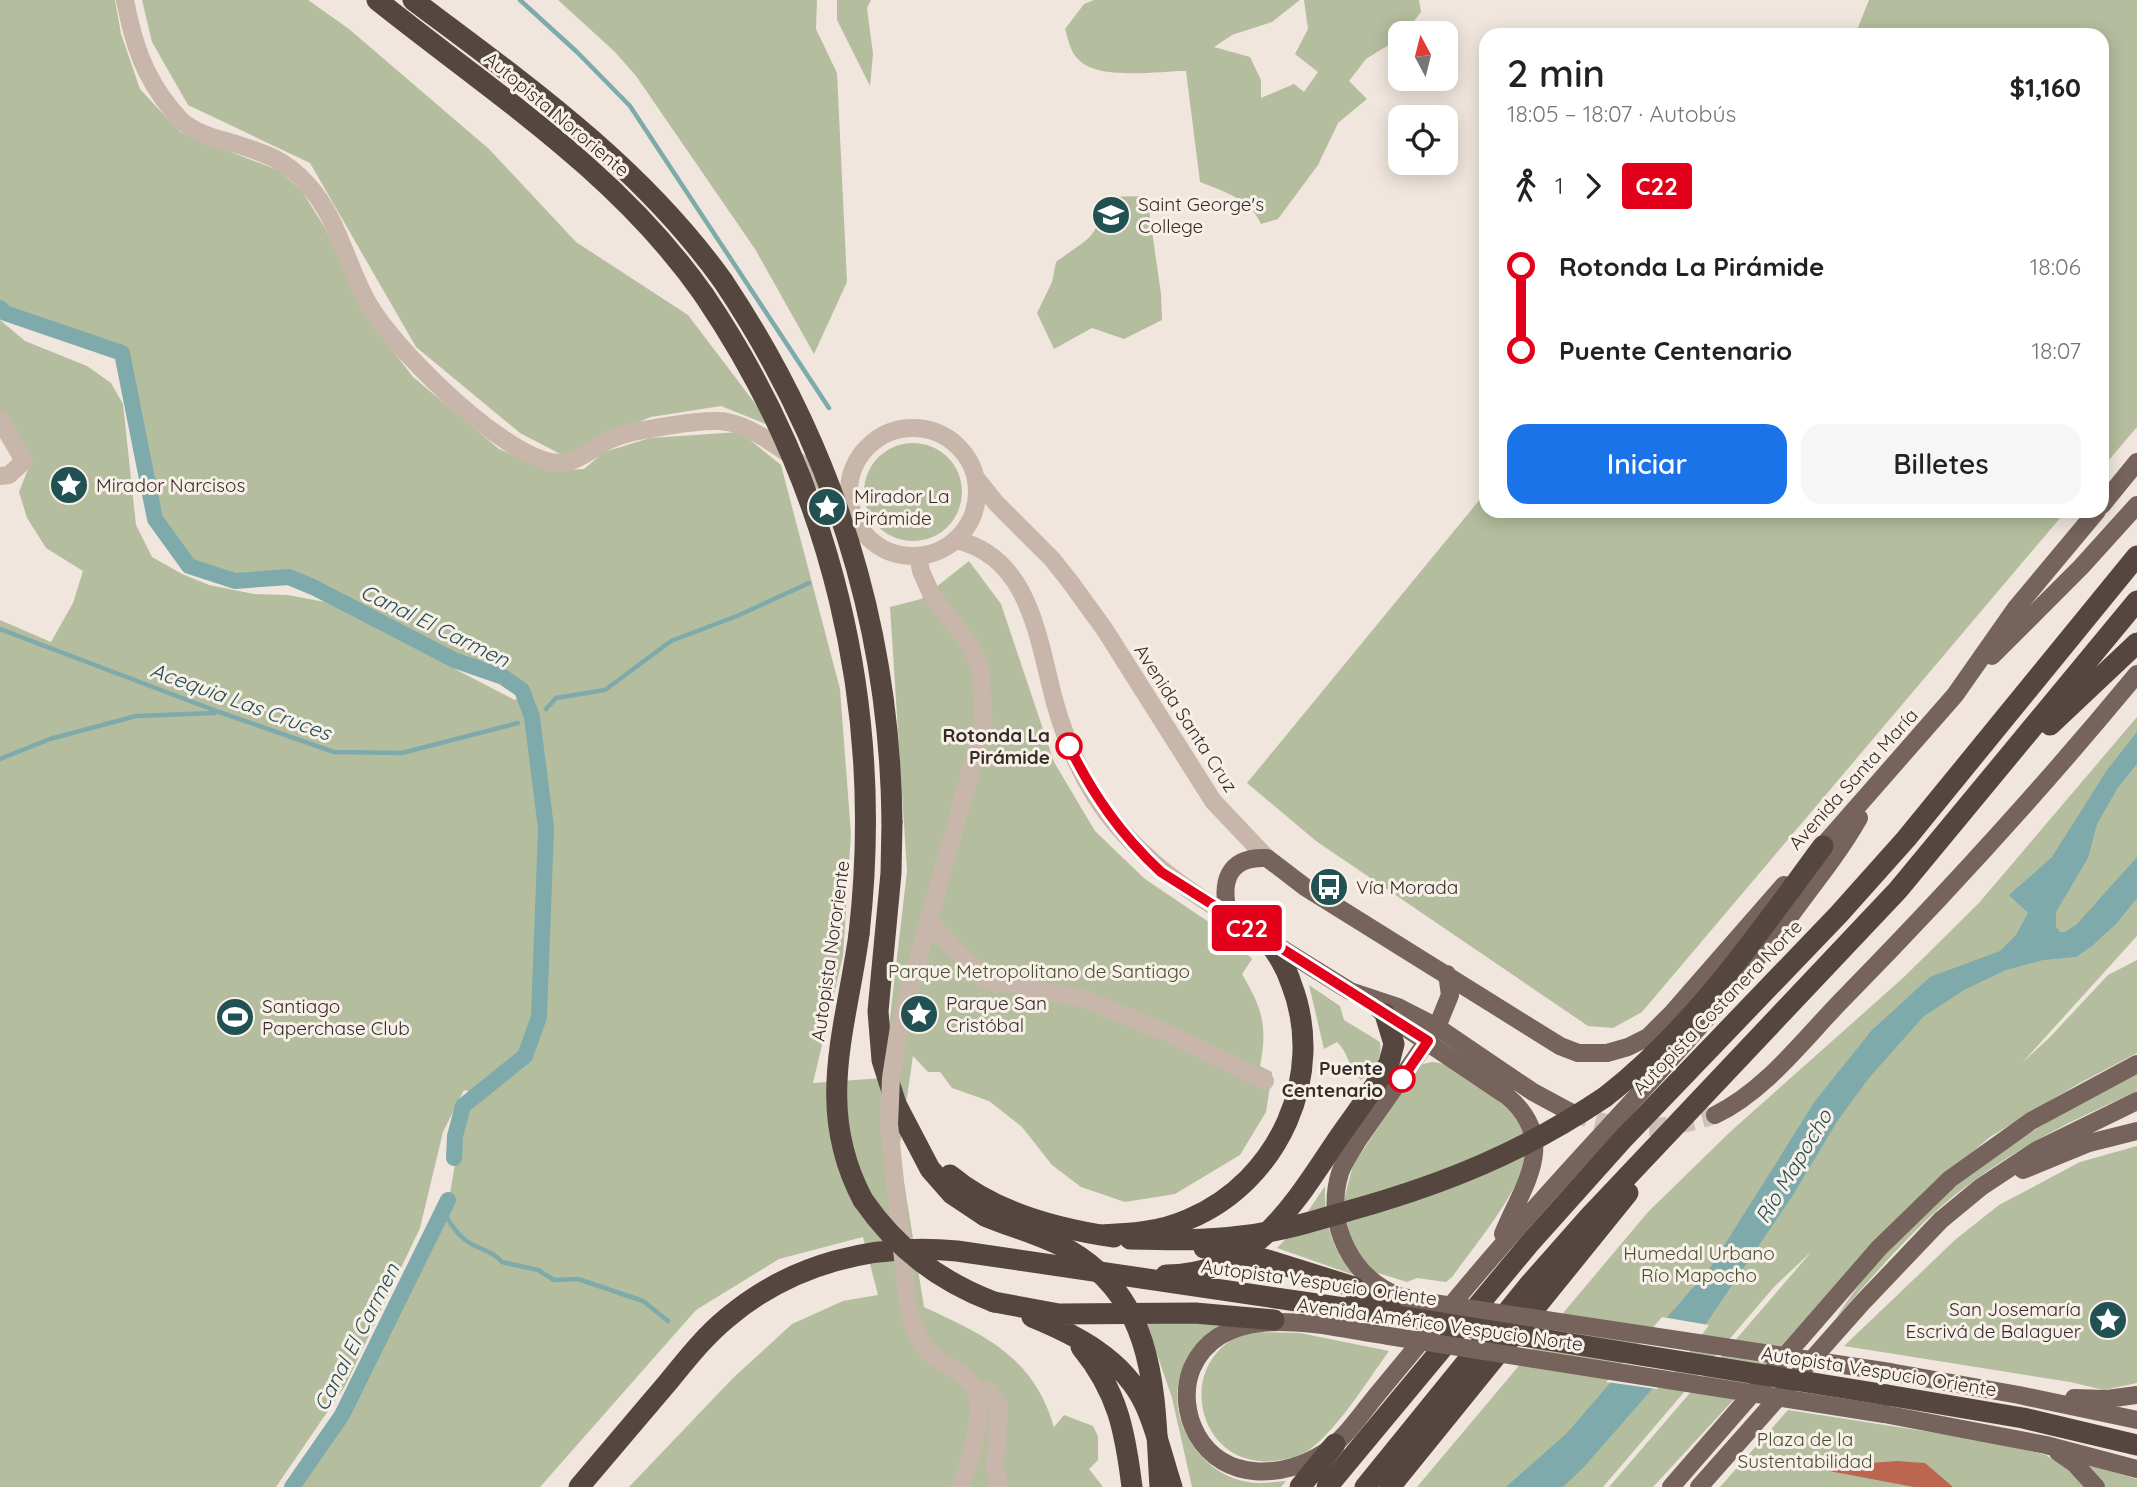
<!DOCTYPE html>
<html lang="es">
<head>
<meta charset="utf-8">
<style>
  :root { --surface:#fff; --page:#f6f6f6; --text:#222; --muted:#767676; --accent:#1a73e8 }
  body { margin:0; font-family:Quicksand,sans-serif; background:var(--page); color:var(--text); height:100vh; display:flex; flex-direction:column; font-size:26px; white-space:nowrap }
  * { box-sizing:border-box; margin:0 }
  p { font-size:23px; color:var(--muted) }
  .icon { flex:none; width:38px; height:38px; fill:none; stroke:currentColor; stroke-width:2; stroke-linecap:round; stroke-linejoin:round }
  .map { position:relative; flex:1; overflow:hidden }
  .drawer { position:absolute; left:1479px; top:28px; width:630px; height:490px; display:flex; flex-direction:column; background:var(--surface); border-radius:21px; box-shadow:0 4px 18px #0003 }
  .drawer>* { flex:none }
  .badge { padding:0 14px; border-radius:5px; font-size:24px; line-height:46px }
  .needle { width:46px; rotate:353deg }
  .fabs { position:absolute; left:1388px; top:21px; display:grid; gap:14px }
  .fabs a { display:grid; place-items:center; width:70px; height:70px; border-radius:14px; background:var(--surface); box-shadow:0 4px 18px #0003; font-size:35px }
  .map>.badge { position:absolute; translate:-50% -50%; box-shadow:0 0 0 4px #fff }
  .legs { display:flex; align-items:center; gap:10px; height:77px; padding:0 28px; font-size:23px }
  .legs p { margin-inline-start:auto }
  .overview { display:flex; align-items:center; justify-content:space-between; height:119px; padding:0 28px }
  h1 { font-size:38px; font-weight:600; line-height:52px }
  .button { display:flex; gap:14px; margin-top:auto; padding:14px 28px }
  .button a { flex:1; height:80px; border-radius:21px; background:var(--accent); color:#fff; font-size:28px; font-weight:600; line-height:80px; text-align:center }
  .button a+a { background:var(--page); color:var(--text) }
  ul { padding:0 28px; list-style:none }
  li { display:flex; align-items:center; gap:24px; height:84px; font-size:26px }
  li i { display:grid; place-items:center; width:10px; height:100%; margin:0 9px; background:currentColor }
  li i::after { content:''; width:18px; height:18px; margin:-9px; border:5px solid; border-radius:50%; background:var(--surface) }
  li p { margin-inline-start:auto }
  li:first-child i { background:linear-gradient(#0000 50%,currentColor 0) }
  li:last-child i { background:linear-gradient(currentColor 50%,#0000 0) }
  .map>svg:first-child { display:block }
  .green { fill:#b4be9e }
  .water { fill:#7eaaab }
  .pier { fill:#f0e6dd }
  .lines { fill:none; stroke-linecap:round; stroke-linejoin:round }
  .stream { stroke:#7eaaab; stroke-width:4.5 }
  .canal { stroke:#7eaaab; stroke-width:16 }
  .building { fill:#bc664f }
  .major-tunnel { stroke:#cbc1b9; stroke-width:18; stroke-dasharray:18 9; stroke-linecap:butt }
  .minor { stroke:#c7b6a9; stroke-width:18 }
  .major { stroke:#76635b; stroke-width:18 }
  .highway { stroke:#554640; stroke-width:21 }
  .minor-bridge { stroke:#c7b6a9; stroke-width:18 }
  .major-bridge { stroke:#76635b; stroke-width:18 }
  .highway-bridge { stroke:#554640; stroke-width:21 }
  .line-1-casing { stroke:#fff; stroke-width:16 }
  .line-1 { stroke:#e2001a; stroke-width:10 }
  .stop-1-dot { fill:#fff; stroke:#e2001a; stroke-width:3.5 }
  .labels { text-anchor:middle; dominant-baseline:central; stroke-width:6; stroke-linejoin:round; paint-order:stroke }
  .street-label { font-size:19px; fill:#352c29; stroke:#f8f0e8 }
  .poi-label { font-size:19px; fill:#352c29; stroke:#f8f0e8; text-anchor:start }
  .stop-label { font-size:19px; font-weight:bold; fill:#352c29; stroke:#f8f0e8; text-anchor:end }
  .park-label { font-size:19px; fill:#45512e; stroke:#f8f0e8 }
  .water-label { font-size:21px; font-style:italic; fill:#215153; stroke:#f8f0e8 }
</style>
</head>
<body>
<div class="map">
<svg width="2137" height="1487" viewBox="0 0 2137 1487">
  <rect width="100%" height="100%" fill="#f0e6dd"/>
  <!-- green -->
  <path class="green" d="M 0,0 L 115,0 L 121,34 L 140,89 L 180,132 L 280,171 L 302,191 L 325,228 L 364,313 L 413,377 L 499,449 L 550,471 L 584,469 L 604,452 L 650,438 L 740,432 L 781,465 L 840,689 L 851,834 L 843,956 L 813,1083 L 883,1078 L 907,871 L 890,607 L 921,599 L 969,561 L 1001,604 L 1054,762 L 1095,831 L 1145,879 L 1231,937 L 1252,959 L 1242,974 C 1262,1008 1268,1026 1260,1066 L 1272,1072 L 1266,1112 L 1240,1155 L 1175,1194 L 1125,1202 L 1081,1187 L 1052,1165 L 1022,1127 L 989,1101 L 952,1088 L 940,1072 L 928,1072 L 913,1056 L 899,1151 L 924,1307 C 986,1336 1033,1356 1054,1427 L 1064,1415 L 1093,1426 L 1098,1436 L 1098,1460 L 1089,1469 L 1103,1487 L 629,1487 L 733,1378 L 792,1324 L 843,1301 L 878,1295 L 863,1237 L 779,1259 L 696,1310 L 540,1487 L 299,1487 L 347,1417 L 447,1211 L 464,1111 L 486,1095 L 464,1090 L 443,1132 L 420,1228 L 345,1386 L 276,1487 L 0,1487 L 0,620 L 51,642 L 73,603 L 83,571 L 46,548 L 27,518 L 19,492 L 32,459 L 0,433 L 0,320 L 25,341 L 87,366 L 111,383 L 123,404 L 136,525 L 152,557 L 182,574 L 209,585 L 254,594 L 288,595 L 325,602 L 515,700 L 528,691 L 526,686 L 505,672 L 456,656 L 316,583 L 290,572 L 235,575 L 193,562 L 160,517 L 126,350 L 8,308 L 0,301 Z
    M 142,0 L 308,0 L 349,29 L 489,149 L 576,242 L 688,315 L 773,427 L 721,406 L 651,417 L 616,431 L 568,458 L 520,433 L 416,347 L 310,163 L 188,105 L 152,42 Z
    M 558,0 L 817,0 L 816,29 L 837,73 L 847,282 L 814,354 L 755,249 L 636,76 L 615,52 Z
    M 837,0 L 871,0 L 867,8 L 873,54 L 870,86 L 837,20 Z
    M 1094,0 L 1300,0 L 1272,22 L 1232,35 L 1214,47 L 1250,57 L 1261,80 L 1261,98 L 1294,84 L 1304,92 L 1318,72 L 1295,54 L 1308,29 L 1304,0 L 1419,0 L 1421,12 L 1405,33 L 1400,33 L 1400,38 L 1366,59 L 1349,81 L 1367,99 L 1338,123 L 1318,165 L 1278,219 L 1261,224 C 1251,199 1222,191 1200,182 L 1186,71 C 1158,71 1097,81 1078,59 C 1070,52 1068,38 1065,29 L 1084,4 Z
    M 1869,0 L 2137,0 L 2137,427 L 2102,468 L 2102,35 L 1855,35 Z
    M 1147,196 L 1161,294 L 1162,320 L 1124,339 L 1092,328 L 1054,349 L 1037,313 L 1052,282 L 1056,262 C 1089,237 1097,241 1105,197 Z
    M864 492a49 49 0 1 1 98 0a49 49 0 1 1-98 0Z
    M 1486,492 L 1486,511 L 2066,511 L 1642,1012 L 1613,1028 L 1588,1026 L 1316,841 L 1247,783 Z
    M 2137,717 L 2137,936 L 2022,1063 L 2050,1037 L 2108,975 L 2137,960 L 2137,1053 L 2078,1084 L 1990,1137 L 1922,1196 L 1653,1487 L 1609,1487 L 1812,1251 L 1774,1287 L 1603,1487 L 1417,1487 L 1648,1212 L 1730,1132 L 1904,977 L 1978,904 Z
    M 1309,985 L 1340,1006 L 1344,1020 L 1380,1042 C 1382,1061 1375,1070 1361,1080 C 1347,1068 1351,1056 1337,1042 L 1324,1049 Z
    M 1431,1062 C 1452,1062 1471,1081 1487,1092 C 1504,1104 1527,1124 1527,1147 C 1528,1183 1474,1246 1453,1276 L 1446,1282 L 1417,1278 L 1407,1282 L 1375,1272 L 1352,1247 L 1343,1203 L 1353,1165 L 1420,1065 Z
    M 2137,1074 L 2137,1092 C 2067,1121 2001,1156 1943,1205 C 1904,1239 1870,1280 1836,1318 C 1907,1207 2020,1130 2137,1074 Z
    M 2137,1146 L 2137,1383 L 2104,1390 L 2070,1382 L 1844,1346 L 1956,1239 L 1999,1205 L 2080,1162 Z
    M 1325,1186 C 1324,1222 1331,1248 1354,1275 L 1277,1248 L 1298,1226 Z
    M 1145,1319 L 1230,1321 C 1217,1334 1190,1356 1182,1372 C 1165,1412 1194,1464 1233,1478 C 1250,1485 1267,1483 1286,1481 L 1281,1487 L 1192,1487 L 1172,1398 Z
    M 1255,1332 L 1300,1333 L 1389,1351 C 1368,1380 1338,1429 1309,1450 C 1299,1457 1285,1460 1274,1461 C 1200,1469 1175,1371 1235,1338 C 1240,1334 1249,1333 1255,1332 Z
    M 1788,1410 L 1988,1441 L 2046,1455 L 2074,1473 L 2086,1487 L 1720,1487 Z
    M 2078,1462 L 2137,1479 L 2137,1487 L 2105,1487 Z"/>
  <!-- water -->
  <path class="water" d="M 2137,732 L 2137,764 L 2117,789 L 2097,824 L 2088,858 L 2056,912 L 2056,927 L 2060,932 L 2065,932 L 2077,924 L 2137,857 L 2137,898 L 2117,923 L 2092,946 L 2076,957 L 2043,960 L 2006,970 L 1964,990 L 1923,1017 L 1869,1078 L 1838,1120 L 1793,1195 L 1695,1340 L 1584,1467 L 1563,1487 L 1506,1487 L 1566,1434 L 1710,1268 L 1815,1101 L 1872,1030 L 1930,977 L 2000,951 L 2016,935 L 2028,913 L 2009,895 L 2052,857 L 2107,770 Z"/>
  <!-- pier -->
  <path class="pier" d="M 1662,1317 L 1709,1325 L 1677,1369 L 1657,1389 L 1606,1382 Z"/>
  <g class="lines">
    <!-- stream -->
    <path class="stream" d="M 520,0 L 577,52 L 630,106 L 829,408
      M 0,629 L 219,712 L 334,752 L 402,753 L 518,723
      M 546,709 L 556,698 L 605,690 L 671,641 L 737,616 L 809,583
      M 0,759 L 50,739 L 136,716 L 215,713
      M 442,1210 C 448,1219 454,1231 463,1238 C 474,1249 493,1250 502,1262 L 538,1270 L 554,1280 L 578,1279 L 643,1301 L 668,1321"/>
    <!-- canal -->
    <path class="canal" d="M 0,308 L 5,313 L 122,353 L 155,519 L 189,566 L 235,581 L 289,577 L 313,587 L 454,660 L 503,677 L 522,690 L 532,717 L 546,828 L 539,1017 L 525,1056 L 463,1106 L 455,1136 L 454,1158
      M 292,1487 L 342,1415 L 448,1200"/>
  </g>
  <!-- building -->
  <path class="building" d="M 1897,1461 L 1925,1463 L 1953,1487 L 1914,1487 L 1829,1471 L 1830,1466 Z"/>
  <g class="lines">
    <!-- major-tunnel -->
    <path class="major-tunnel" d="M 1570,1112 C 1619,1131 1665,1132 1715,1115"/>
    <!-- minor -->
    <path class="minor" d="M 125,0 C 133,42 144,77 172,110 C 177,115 181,122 187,125 C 200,135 221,140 236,144 C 267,154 286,160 308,185 C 338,218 346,264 368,303 C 394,349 492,444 543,460 C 570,469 582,455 605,442 C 622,433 643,430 661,427 C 680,424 700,420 719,421 C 757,422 828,482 852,512
      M 0,420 L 24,461 L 9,475 L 0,476
      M849 492a64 64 0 1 1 128 0a64 64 0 1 1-128 0Z
      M 976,478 L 996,503 L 1052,559 L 1071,583 L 1105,630 L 1213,801 L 1267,858
      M 956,540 C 1031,557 1038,641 1055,703 C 1064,735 1077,767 1095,796 C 1129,849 1176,883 1229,916
      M 929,922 L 985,980 L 1084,999 L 1167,1033 L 1265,1081
      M 899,1027 L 984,723 L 980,666 L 970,645 L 932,596 L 921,571 L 918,556
      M 908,1307 C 912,1324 918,1343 932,1355 C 945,1366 964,1372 974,1388 C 987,1411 969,1464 960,1487
      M 975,1389 L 990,1392 L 999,1406 L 995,1467 L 999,1487"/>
    <!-- major -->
    <path class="major" d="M 2102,505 L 2137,462
      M 1992,656 L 2081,567 L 2137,505
      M 1814,856 L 1955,695 L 2016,608 L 2097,511
      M 1379,1010 L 1507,1096 C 1560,1141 1523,1185 1503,1234
      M 1570,1112 L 1533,1092 L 1437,1027 L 1398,1007 L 1350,991 L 1229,916 C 1220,883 1227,856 1267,858 L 1305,887 L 1560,1046 L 1578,1053 L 1607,1053 L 1628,1047 L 1648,1037 L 1673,1012 L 1784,885
      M 1715,1115 C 1765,1091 1803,1040 1841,1001 C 1944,896 2043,788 2137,674
      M 2023,1170 L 2089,1143 L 2137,1131
      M 1401,1297 C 1352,1279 1324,1225 1340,1173 C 1344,1161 1352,1151 1358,1140 L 1437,1027 L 1450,995 L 1447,974
      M 1389,1336 C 1329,1328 1224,1296 1192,1368 C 1183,1390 1186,1415 1197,1435 C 1224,1482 1284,1479 1325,1452 C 1347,1437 1363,1411 1380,1391 C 1419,1344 1458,1296 1498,1250 C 1600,1131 1713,1023 1805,896 C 1824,871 1843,846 1859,818
      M 1890,1372 L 2019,1395 L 2137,1420
      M 2074,1398 L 2107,1399 L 2137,1395
      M 1884,1414 L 2046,1445 L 2137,1469
      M 2058,1452 L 2074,1463 L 2096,1487
      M 1671,1487 L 1879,1248 L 1950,1179 L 2031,1121 L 2137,1064
      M 1699,1487 L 1861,1304 L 1941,1220 L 1981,1187 L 2037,1150 L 2137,1101"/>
    <!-- highway -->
    <path class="highway" d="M 377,0 C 492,92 618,172 704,295
      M 413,0 C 525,84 640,165 723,281
      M 2050,725 L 2137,643
      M 892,822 L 891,873 L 878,1011 L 882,1060 L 896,1104 L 930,1169 L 952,1194 L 985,1216
      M 859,934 C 846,1030 814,1108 863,1200
      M 1605,1097 C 1694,1028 1757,935 1823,846
      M 950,1175 C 994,1212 1058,1229 1114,1237
      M 1100,1235 C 1130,1234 1160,1232 1189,1219 C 1279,1181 1327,1075 1291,983 C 1286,967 1277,954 1268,941
      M 1166,1275 C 1252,1275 1293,1206 1335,1143 C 1353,1117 1373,1091 1389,1063 L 1394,1044 L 1385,1014
      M 1356,1299 L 1406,1299
      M 994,1302 L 1059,1314 L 1195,1313 L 1274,1320
      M 1032,1317 C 1076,1335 1124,1359 1145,1405 C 1157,1431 1163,1460 1172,1487
      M 1081,1347 C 1118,1392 1125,1431 1132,1487
      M 1887,1395 L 2023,1418 L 2137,1445
      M 579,1487 C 609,1452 639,1416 669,1381 C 687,1359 705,1336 727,1318 C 792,1263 874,1243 957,1251 L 1399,1316
      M 1300,1487 L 1335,1444
      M 1327,1487 L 1529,1244 L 1623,1139 L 1839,914 L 1906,839 L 2137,556
      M 1365,1487 L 1528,1286 L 1589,1217 L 1898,890 L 2137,601
      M 1390,1487 L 1628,1193"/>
    <!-- minor-bridge -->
    <path class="minor-bridge" d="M 899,1027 L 891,1078 L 889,1124 L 908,1307"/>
    <!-- major-bridge -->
    <path class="major-bridge" d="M 1407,1299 L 1890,1372
      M 1389,1336 L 1884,1414"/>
    <!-- highway-bridge -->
    <path class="highway-bridge" d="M 723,281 C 832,444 890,626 892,822
      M 704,295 C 832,484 885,706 859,934
      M 863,1200 C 897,1249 939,1281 994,1302
      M 985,1216 C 1013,1228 1043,1235 1069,1250 C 1159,1302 1154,1397 1160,1487
      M 1130,1239 C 1167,1240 1204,1241 1241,1236 C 1280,1232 1317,1220 1355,1209 C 1447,1183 1525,1151 1605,1097
      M 1204,1248 L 1264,1259 L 1354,1287
      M 1399,1316 L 1887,1395"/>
  </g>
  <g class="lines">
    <defs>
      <path id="line-1" d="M 1069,746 C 1093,795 1121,835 1161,872 L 1428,1041 L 1402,1079"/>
    </defs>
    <!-- line-1 casing -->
    <use href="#line-1" class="line-1-casing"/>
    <!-- line-1 -->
    <use href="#line-1" class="line-1"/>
  </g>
  <!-- icons -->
  <defs>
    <symbol id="school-disc" viewBox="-11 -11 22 22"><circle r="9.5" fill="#215153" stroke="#f8f0e8"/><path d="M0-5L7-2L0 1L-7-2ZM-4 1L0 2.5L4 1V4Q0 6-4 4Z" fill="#fff"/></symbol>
    <symbol id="sight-disc" viewBox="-11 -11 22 22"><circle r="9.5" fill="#215153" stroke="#f8f0e8"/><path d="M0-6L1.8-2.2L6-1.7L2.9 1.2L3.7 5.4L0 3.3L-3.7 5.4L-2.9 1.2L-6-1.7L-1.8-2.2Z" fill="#fff"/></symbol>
    <symbol id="bus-disc" viewBox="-11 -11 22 22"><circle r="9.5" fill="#215153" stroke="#f8f0e8"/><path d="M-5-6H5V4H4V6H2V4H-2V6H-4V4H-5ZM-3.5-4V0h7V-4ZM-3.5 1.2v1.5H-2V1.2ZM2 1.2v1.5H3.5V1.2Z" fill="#fff"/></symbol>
    <symbol id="stadium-disc" viewBox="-11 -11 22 22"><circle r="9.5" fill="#215153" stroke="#f8f0e8"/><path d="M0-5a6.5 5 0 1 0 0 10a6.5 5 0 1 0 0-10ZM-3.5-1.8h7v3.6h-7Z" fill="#fff"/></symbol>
  </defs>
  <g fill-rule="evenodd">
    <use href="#school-disc" x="1089" y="193" width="44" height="44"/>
    <use href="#sight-disc" x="47" y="463" width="44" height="44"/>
    <use href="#sight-disc" x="805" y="485" width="44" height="44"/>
    <use href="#bus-disc" x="1307" y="865" width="44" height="44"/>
    <use href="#sight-disc" x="897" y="992" width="44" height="44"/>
    <use href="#stadium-disc" x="213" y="995" width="44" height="44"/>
    <use href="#sight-disc" x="2086" y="1298" width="44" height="44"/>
  </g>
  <!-- markers -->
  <g class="stop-1-dot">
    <circle cx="1069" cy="746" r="12"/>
    <circle cx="1402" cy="1079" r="12"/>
  </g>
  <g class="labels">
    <!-- street labels -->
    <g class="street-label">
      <text transform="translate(557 114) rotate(40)">Autopista Nororiente</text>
      <text transform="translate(1186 718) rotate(57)">Avenida Santa Cruz</text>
      <text transform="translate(1853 779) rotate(-48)">Avenida Santa María</text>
      <text transform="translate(830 951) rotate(-82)">Autopista Nororiente</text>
      <text transform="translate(1717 1007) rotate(-46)">Autopista Costanera Norte</text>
      <text transform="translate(1319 1282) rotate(8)">Autopista Vespucio Oriente</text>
      <text transform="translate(1440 1324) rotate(8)">Avenida Américo Vespucio Norte</text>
      <text transform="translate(1879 1371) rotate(9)">Autopista Vespucio Oriente</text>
    </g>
    <!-- poi labels -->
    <g class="poi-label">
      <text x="1138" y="204">Saint George's<tspan x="1138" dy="22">College</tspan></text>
      <text x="96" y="485">Mirador Narcisos</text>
      <text x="854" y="496">Mirador La<tspan x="854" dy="22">Pirámide</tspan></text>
      <text x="1356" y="887">Vía Morada</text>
      <text x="946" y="1003">Parque San<tspan x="946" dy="22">Cristóbal</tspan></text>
      <text x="262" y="1006">Santiago<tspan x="262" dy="22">Paperchase Club</tspan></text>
      <text x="2081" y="1309" text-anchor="end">San Josemaría<tspan x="2081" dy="22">Escrivá de Balaguer</tspan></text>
    </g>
    <!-- stop labels -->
    <g class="stop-label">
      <text x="1050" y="735">Rotonda La<tspan x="1050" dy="22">Pirámide</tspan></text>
      <text x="1383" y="1068">Puente<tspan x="1383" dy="22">Centenario</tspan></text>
    </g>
    <!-- park labels -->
    <g class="park-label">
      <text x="1039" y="971">Parque Metropolitano de Santiago</text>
      <text x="1699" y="1253">Humedal Urbano<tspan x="1699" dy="22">Río Mapocho</tspan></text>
      <text x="1805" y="1439">Plaza de la<tspan x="1805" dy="22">Sustentabilidad</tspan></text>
    </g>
    <!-- water labels -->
    <g class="water-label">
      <text transform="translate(435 625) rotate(26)">Canal El Carmen</text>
      <text transform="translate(241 701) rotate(20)">Acequia Las Cruces</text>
      <text transform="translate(1793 1166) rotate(-59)">Río Mapocho</text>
      <text transform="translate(356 1337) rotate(-63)">Canal El Carmen</text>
    </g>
  </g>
</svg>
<div class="fabs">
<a><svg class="needle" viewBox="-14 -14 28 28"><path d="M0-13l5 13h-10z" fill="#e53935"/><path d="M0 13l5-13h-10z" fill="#767676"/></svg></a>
<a><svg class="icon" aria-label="locate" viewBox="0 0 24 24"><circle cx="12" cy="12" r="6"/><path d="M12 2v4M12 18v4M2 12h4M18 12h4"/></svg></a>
</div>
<b class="badge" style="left:1247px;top:928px;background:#e2001a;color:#fff">C22</b>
<section class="drawer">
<div class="overview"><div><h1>2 min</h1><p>18:05 – 18:07 · Autobús</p></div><b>$1,160</b></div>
<div class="legs"><svg class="icon" aria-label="walk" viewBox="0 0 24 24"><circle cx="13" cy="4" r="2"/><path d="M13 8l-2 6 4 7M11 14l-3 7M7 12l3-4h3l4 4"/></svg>1<svg class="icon" aria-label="forward" viewBox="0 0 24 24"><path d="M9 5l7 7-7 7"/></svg><b class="badge" style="background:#e2001a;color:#fff">C22</b></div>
<ul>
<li><i style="color:#e2001a"></i><b>Rotonda La Pirámide</b><p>18:06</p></li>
<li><i style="color:#e2001a"></i><b>Puente Centenario</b><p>18:07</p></li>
</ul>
<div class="button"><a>Iniciar</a><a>Billetes</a></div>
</section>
</div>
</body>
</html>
